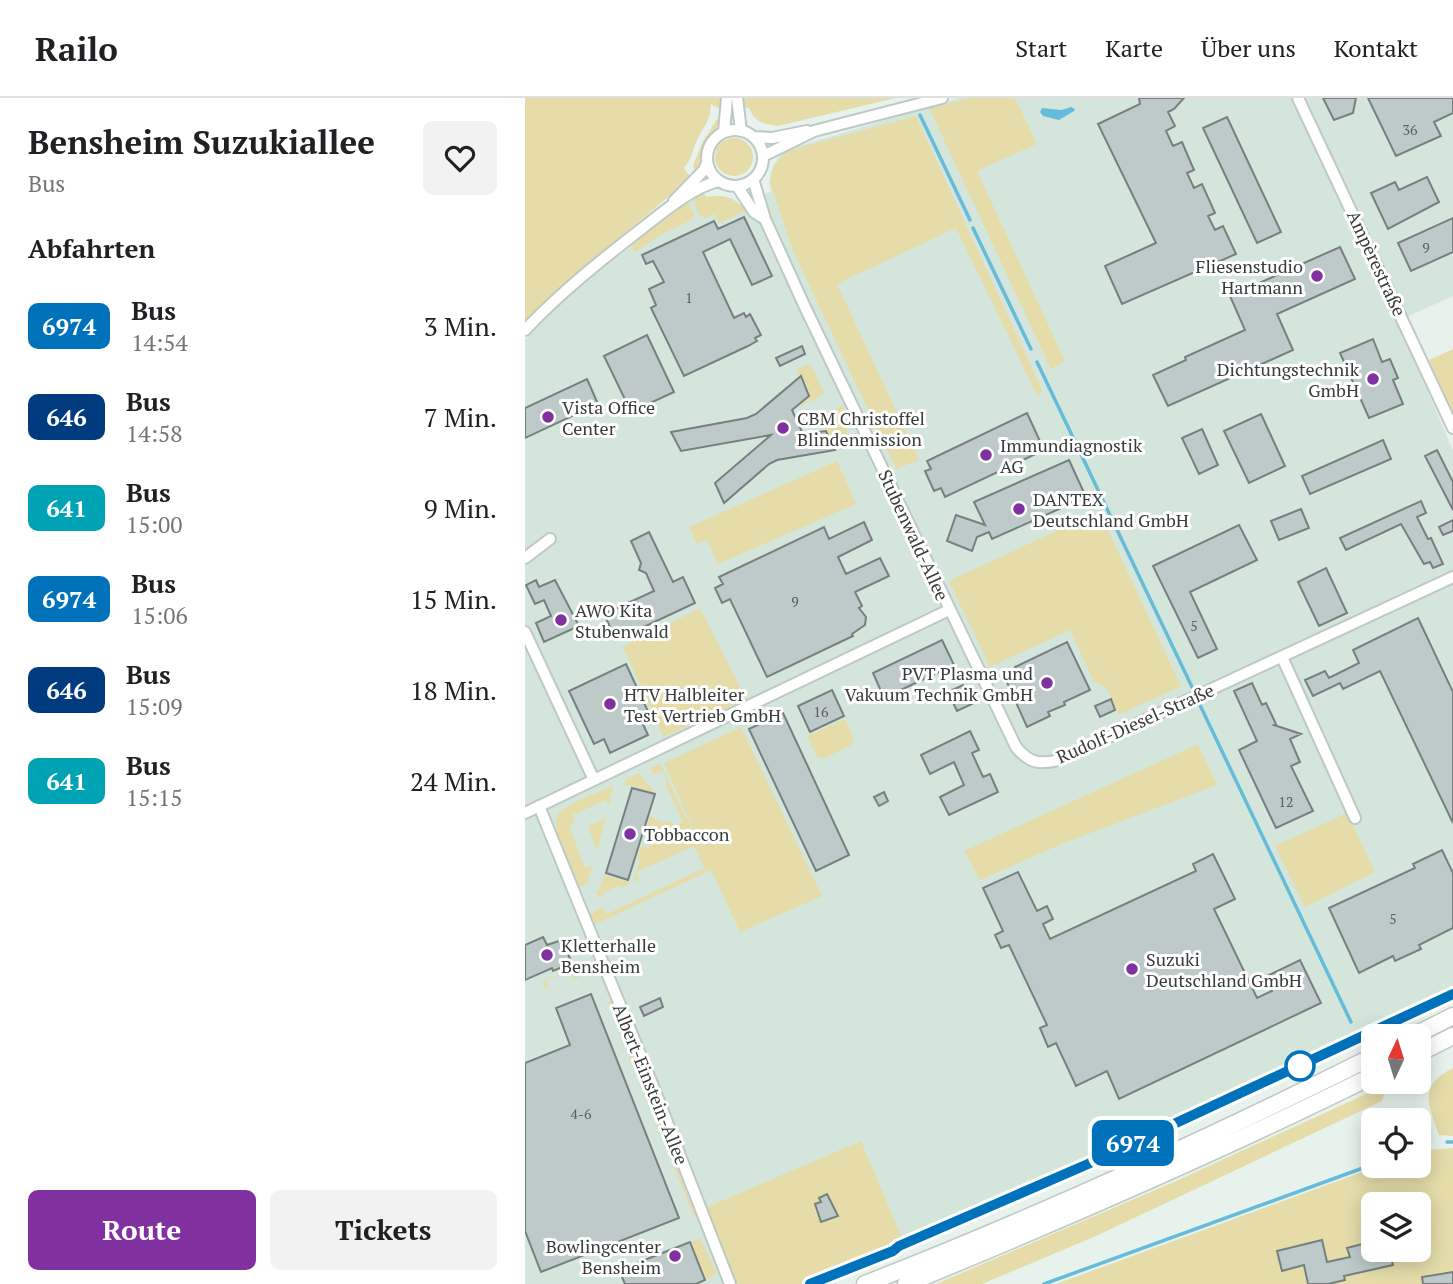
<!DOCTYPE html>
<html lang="de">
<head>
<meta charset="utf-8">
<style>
  :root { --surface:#fff; --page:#f2f2f2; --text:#202124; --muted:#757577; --line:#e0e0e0; --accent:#8130a0 }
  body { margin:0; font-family:"PT Serif",serif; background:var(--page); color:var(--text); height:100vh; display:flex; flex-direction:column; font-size:26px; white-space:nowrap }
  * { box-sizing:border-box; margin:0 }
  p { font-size:23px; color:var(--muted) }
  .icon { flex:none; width:38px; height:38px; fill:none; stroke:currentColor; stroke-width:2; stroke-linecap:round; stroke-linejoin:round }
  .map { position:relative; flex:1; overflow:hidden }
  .details { display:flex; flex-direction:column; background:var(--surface); width:525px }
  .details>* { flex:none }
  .badge { padding:0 14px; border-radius:10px; font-size:24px; line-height:46px }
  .needle { width:46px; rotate:4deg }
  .controls { position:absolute; left:836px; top:926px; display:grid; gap:14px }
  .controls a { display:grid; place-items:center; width:70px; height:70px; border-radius:10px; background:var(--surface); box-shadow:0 4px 18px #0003; font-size:35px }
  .map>.badge { position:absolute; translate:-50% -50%; box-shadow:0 0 0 4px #fff }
  h2 { padding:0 28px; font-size:26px; line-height:63px }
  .round { display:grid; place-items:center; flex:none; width:74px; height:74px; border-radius:10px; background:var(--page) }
  .head { display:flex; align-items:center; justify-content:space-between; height:119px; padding:0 28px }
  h1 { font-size:33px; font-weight:800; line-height:52px }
  .button { display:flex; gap:14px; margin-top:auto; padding:14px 28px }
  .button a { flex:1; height:80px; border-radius:10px; background:var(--accent); color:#fff; font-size:28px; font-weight:800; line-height:80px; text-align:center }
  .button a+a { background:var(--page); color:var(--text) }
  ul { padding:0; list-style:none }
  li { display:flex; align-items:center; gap:21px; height:91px; padding:0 28px }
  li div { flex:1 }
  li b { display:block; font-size:26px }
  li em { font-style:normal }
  li .badge { min-width:77px; font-weight:700; text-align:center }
  header { display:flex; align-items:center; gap:42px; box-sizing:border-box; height:98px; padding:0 35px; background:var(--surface); border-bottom:2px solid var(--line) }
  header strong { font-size:33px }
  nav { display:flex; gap:38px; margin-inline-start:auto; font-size:24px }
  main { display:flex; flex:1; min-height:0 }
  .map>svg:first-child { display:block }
  .built { fill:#d4e6db }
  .green { fill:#e5dcaa; fill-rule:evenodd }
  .water { fill:#64bcda }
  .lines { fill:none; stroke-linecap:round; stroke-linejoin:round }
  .stream { stroke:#64bcda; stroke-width:3.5 }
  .building { fill:#bdcac9; stroke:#75807f; stroke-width:2 }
  .minor-casing { stroke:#bfc9c3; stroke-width:14 }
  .highway-casing { stroke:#bfc9c3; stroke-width:19 }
  .minor { stroke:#fff; stroke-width:10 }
  .highway { stroke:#fff; stroke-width:16 }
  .line-casing { stroke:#fff; stroke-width:16 }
  .line { stroke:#0072bc; stroke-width:10 }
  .poi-dot { fill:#8130a0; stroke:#fff; stroke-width:2.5 }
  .stop-dot { fill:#fff; stroke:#0072bc; stroke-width:3.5 }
  .labels { text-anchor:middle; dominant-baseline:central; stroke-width:6; stroke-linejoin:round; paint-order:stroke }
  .number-label { font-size:14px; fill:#59605e }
  .street-label { font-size:18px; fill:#383c3a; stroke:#fff }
  .poi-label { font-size:18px; fill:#383c3a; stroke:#fff; text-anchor:start }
</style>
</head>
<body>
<header>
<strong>Railo</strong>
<nav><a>Start</a><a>Karte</a><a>Über uns</a><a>Kontakt</a></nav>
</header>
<main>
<section class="details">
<div class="head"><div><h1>Bensheim Suzukiallee</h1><p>Bus</p></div><a class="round"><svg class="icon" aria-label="heart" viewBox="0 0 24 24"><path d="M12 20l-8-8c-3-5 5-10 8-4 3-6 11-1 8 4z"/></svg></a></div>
<h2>Abfahrten</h2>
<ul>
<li><span class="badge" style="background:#0072bc;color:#fff">6974</span><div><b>Bus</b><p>14:54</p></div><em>3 Min.</em></li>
<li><span class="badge" style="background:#003b80;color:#fff">646</span><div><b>Bus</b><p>14:58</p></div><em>7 Min.</em></li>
<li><span class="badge" style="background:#00a3b4;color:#fff">641</span><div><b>Bus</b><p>15:00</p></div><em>9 Min.</em></li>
<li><span class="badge" style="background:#0072bc;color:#fff">6974</span><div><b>Bus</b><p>15:06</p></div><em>15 Min.</em></li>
<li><span class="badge" style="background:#003b80;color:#fff">646</span><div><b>Bus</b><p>15:09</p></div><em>18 Min.</em></li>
<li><span class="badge" style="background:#00a3b4;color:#fff">641</span><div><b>Bus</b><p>15:15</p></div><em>24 Min.</em></li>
</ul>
<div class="button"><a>Route</a><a>Tickets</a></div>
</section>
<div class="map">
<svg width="928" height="1186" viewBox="0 0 928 1186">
  <rect width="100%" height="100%" fill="#e8f2ec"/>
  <!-- built -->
  <path class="built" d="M 434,0 L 928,0 L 928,198 L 873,223 L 928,353 L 928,904 L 855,938 L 849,938 L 849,941 L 710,1005 L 381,1152 L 288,1186 L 0,1186 L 0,241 L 54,188 L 170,100 L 207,100 L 216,107 L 246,93 L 244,85 L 246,73 L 257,53 Z"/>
  <!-- green -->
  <path class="green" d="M 0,0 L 199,0 L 199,14 L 186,6 C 186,20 180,27 174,38 C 167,50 168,60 159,70 L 166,80 L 42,183 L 0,226 Z
    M 217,0 L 371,0 L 253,28 C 238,26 231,25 224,10 L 218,9 Z
    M 444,0 L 490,0 L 512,46 L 452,73 L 540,263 L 526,271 L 404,10 Z
    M 391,18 L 518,294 L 512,297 L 431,130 L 312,186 L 394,362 L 371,371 L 269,155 L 245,85 L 249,66 L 257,59 L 258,54 Z
    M 192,21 L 197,21 C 193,31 184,36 180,46 C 175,55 176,65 171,75 L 168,68 L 177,45 Z
    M190 59a19 19 0 1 1 38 0a19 19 0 1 1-38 0Z
    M 177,94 L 182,99 C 197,96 203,98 215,107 L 219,106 L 223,112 L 194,125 L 190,116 L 180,120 L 174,118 L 169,103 L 170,99 Z
    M 163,103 L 169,117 L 167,122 L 135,137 L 110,154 L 105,146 Z
    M 928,251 L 928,315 L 904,262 Z
    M 281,267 L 287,269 L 299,295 L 287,304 L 285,302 L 277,308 L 275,307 L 285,295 L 271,272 Z
    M 317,307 L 321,314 L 315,318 L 324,337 L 331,335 L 332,338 L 319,341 L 321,346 L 309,352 L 309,348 L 295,321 Z
    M 312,363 L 331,406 L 193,466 L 182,442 L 172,446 L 164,429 Z
    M 574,413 L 656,588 L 594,617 L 581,589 L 569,584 L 545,532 L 465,569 L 424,483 Z
    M 175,510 L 221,601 L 138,639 L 98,549 Z
    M 320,621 L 329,641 L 327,647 L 298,661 L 292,659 L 282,638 Z
    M 216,629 L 297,798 L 215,834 L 186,772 L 69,827 L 64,816 L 78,809 L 82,816 L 179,770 L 169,748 L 112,774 L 114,782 L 108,785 L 115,762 L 112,760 L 116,748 L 124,750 L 129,734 L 121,731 L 126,716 L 127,720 L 142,725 L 144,722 L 150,728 L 158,724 L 140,685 L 142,683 L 137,673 L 128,676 L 125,670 L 135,665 L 178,754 L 139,665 Z
    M 673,646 L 692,687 L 534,747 L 455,782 L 439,753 Z
    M 114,675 L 129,694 L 129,696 L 106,687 L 99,687 L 101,681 Z
    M 88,687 L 84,708 L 81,702 L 48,717 L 50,725 L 44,728 L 60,770 L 68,767 L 62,786 L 54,789 C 47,772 19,725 37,712 C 52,701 72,696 88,687 Z
    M 822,715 L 850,774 L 780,809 L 750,748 Z
    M 81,720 L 72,753 L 63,728 Z
    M 79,777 L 104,784 L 103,787 L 97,790 L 95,787 L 78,795 L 79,799 L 74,799 L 70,792 L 74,793 Z
    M 63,862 L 68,874 L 64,874 L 61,867 L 53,870 L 56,878 L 49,881 L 45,873 L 21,883 L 23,891 L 20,891 L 17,884 Z
    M 86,903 L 113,971 L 110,973 L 83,904 Z
    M 928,970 L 928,1038 L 914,1037 C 903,1006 893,988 928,970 Z
    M 114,976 L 171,1118 L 169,1119 L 112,977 Z
    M 863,986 L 857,1003 L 571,1138 L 457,1186 L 411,1186 L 649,1084 Z
    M 336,1043 L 377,1140 L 367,1144 L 366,1150 L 275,1186 L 212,1186 L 180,1110 Z
    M 928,1050 L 928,1186 L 531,1186 L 854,1068 L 894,1068 L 894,1053 ZM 849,1106 L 894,1106 L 894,1152 L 849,1152 Z
    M 175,1140 L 192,1176 L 180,1182 L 165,1144 Z"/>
  <!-- water -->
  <path class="water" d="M 546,9 L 550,11 L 549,13 L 534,22 L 518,18 L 515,14 L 517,10 L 536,12 Z"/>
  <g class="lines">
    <!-- stream -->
    <path class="stream" d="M 395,17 L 445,122
      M 448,130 L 506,251
      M 512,264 L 667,589
      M 674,605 L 826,924
      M 922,1044 L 928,1044
      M 519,1186 L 849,1066"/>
  </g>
  <!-- building -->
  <path class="building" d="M 614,0 L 659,0 L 649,11 L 643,14 L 650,28 L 641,33 L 648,48 L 657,44 L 669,72 L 662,75 L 669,90 L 677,86 L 690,115 L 683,118 L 690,132 L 698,128 L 711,156 L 597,206 L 580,168 L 631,145 L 573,26 L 615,6 Z
    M 798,0 L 831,0 L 828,15 L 809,22 Z
    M 843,0 L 928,0 L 928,15 L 909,24 L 916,38 L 871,58 Z
    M 702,19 L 756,134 L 732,145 L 678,30 Z
    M 902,79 L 914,104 L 863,131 L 846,95 L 870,84 L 874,92 Z
    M 219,119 L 247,178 L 227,187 L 205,141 L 178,154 L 209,220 L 219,215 L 221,219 L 225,216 L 236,237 L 230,240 L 232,243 L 223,248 L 159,278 L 126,210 L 131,207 L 124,191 L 139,184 L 128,163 L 121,166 L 117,157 L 189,123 L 193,131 Z
    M 928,120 L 928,154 L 886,173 L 873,145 Z
    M 815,149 L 830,181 L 752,216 L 768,252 L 643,308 L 628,277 L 661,262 L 660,259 L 720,232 L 705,198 Z
    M 122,237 L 149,294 L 106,314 L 79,258 Z
    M 848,241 L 857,264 L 865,261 L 873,280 L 868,282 L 878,306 L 844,320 L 815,255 Z
    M 277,248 L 280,256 L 255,268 L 251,260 Z
    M 276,278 L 284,298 L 267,312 L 278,336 L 301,333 L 310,352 L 252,362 L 244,366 L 199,405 L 190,385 L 246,337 L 156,353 L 146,334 L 222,320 L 231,316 Z
    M 62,281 L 73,306 L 0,340 L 0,310 Z
    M 502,315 L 519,352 L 420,399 L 416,390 L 409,393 L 400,373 L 406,371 L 402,363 Z
    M 736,316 L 760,368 L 724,385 L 699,333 Z
    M 677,331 L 693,367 L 674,376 L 657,340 Z
    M 858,342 L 866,361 L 785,396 L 777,378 Z
    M 912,352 L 928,384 L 928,412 L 900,358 Z
    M 544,362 L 561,399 L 467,441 L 464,434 L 452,439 L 447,453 L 422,443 L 431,417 L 460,427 L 449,404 Z
    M 896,403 L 901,415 L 892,419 L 903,441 L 906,440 L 918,466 L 908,470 L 905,464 L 899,466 L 876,426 L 821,452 L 815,440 Z
    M 776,411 L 784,430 L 754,442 L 746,423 Z
    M 928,422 L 928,433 L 918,437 L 914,429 Z
    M 339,424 L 347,442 L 313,459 L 321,476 L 355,460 L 364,478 L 330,494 L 337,508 L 334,510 L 341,519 L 340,527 L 327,536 L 328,538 L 242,579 L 205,501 L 197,505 L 190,490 L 198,486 L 194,479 L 299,429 L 304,441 Z
    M 714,427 L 732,462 L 665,494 L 692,551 L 673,560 L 628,468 Z
    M 124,434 L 148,484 L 158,479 L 170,505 L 91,542 L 79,516 L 129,493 L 121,475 L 114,472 L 116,465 L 106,443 Z
    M 801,470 L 822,515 L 794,528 L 773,484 Z
    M 11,482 L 14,489 L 30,482 L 54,528 L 19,544 L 11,525 L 26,518 L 19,502 L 10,506 L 1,487 Z
    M 893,520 L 928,594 L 928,725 L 855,573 L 818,591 L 815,585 L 788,598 L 780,582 L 800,573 L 804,580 L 834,565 L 828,552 Z
    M 417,542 L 429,567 L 359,600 L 348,575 Z
    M 542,544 L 565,592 L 539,604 L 540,607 L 523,614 L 525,618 L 502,629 L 481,582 L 493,576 L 490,569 Z
    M 101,566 L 126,620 L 117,624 L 123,637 L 85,655 L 79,641 L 69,646 L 44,593 Z
    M 727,585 L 737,607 L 741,605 L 751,626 L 749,627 L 776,636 L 765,641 L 775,664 L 766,668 L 788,713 L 751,730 L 714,652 L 732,643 L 709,593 Z
    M 438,587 L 447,606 L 432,613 L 423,594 Z
    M 307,592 L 319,618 L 285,634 L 273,608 Z
    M 586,601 L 590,612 L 575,619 L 570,608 Z
    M 258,615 L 324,757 L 291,773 L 224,631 Z
    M 445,633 L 454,652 L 447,655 L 458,679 L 465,676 L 473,694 L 424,717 L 415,699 L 439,687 L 429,664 L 405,676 L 396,657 Z
    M 107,690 L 130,696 L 103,782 L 81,775 Z
    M 359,694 L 363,703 L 354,708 L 349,699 Z
    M 917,752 L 928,775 L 928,830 L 894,847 L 896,851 L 870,863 L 868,858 L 834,875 L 804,810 L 890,770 L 888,766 Z
    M 688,756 L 710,801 L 689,811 L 732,900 L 747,893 L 740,879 L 775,862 L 796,905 L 594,1001 L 582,973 L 551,988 L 531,945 L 523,949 L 515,930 L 522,927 L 484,847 L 476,850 L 470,837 L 478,833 L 458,790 L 493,774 L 512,813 L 522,808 L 528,821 L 518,826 L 525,841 L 671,773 L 668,766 Z
    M 18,839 L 22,847 L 37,842 L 47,865 L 28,873 L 27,870 L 0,882 L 0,847 Z
    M 66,896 L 154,1120 L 16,1174 L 0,1133 L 0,965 L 45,947 L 31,910 Z
    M 135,900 L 138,909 L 119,918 L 115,909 Z
    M 302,1096 L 313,1118 L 296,1124 L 290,1106 L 296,1104 L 294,1100 Z
    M 797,1142 L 802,1164 L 825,1159 L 822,1150 L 849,1143 L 849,1152 L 864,1152 L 868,1167 L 819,1178 L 820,1182 L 803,1186 L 783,1186 L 779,1167 L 757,1173 L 752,1153 Z
    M 165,1144 L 180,1182 L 171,1186 L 100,1186 L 94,1172 Z
    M 928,1174 L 928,1186 L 898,1186 L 897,1179 Z"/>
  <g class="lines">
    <defs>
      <path id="minor" d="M 212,0 L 216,33
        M 773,0 L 928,330
        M182 60a28 28 0 1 1 56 0a28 28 0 1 1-56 0Z
        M 199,34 L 202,0
        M 229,39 L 247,40 L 282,33
        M 238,58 L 289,33 L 417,0
        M 228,81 L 240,121 L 279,207 L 491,649 C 504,665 514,667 534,662 L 928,479
        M 212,88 L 229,114 L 240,121
        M 149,103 L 179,72 L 182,65
        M 0,232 C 35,195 75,163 115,132 C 137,115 167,89 194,83
        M 0,460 L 25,441
        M 0,534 L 69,682
        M 757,559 L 830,720
        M 14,708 L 126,983 L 205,1186
        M 0,715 L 424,512
        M 374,1148 L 563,1066 L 928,896"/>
      <path id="highway" d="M 888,938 L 928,918
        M 894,955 L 928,938
        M 340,1186 C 512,1119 684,1040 849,958
        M 381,1186 C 539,1121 696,1053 849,977"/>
    </defs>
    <!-- minor casing -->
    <use href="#minor" class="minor-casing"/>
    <!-- highway casing -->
    <use href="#highway" class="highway-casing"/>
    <!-- minor -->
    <use href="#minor" class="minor"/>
    <!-- highway -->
    <use href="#highway" class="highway"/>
  </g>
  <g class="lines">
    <defs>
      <path id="line" d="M 285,1186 L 368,1153 L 374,1148 L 563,1066 L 928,896"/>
    </defs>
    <!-- line casing -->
    <use href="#line" class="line-casing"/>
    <!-- line -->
    <use href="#line" class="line"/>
  </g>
  <!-- markers -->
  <g class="poi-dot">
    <circle cx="792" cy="178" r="7"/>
    <circle cx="848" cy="281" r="7"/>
    <circle cx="23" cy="319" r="7"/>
    <circle cx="258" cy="330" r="7"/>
    <circle cx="461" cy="357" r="7"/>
    <circle cx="494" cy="411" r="7"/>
    <circle cx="36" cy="522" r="7"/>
    <circle cx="522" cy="585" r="7"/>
    <circle cx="85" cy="606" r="7"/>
    <circle cx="105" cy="736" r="7"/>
    <circle cx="22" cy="857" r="7"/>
    <circle cx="607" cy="871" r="7"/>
    <circle cx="150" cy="1158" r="7"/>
  </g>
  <circle class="stop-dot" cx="775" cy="968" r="14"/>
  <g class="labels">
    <!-- number labels -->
    <g class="number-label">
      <text x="885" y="31">36</text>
      <text x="901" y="149">9</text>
      <text x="164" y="199">1</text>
      <text x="270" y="503">9</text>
      <text x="669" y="527">5</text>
      <text x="296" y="613">16</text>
      <text x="761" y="703">12</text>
      <text x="868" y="820">5</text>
      <text x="56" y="1015">4-6</text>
    </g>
    <!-- street labels -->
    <g class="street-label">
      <text transform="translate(852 165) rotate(65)">Ampèrestraße</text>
      <text transform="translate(389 437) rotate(65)">Stubenwald-Allee</text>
      <text transform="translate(610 625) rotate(-24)">Rudolf-Diesel-Straße</text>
      <text transform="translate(126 986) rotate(68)">Albert-Einstein-Allee</text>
    </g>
    <!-- poi labels -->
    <g class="poi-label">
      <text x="778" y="168" text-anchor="end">Fliesenstudio<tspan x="778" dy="21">Hartmann</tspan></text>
      <text x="834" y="271" text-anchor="end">Dichtungstechnik<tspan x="834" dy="21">GmbH</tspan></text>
      <text x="37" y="309">Vista Office<tspan x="37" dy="21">Center</tspan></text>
      <text x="272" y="320">CBM Christoffel<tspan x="272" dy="21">Blindenmission</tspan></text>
      <text x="475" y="347">Immundiagnostik<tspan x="475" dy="21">AG</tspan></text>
      <text x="508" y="401">DANTEX<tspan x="508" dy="21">Deutschland GmbH</tspan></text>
      <text x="50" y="512">AWO Kita<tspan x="50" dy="21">Stubenwald</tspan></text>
      <text x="508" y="575" text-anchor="end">PVT Plasma und<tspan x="508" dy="21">Vakuum Technik GmbH</tspan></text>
      <text x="99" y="596">HTV Halbleiter<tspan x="99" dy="21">Test Vertrieb GmbH</tspan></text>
      <text x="119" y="736">Tobbaccon</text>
      <text x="36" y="847">Kletterhalle<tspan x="36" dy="21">Bensheim</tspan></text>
      <text x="621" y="861">Suzuki<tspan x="621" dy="21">Deutschland GmbH</tspan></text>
      <text x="136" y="1148" text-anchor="end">Bowlingcenter<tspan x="136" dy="21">Bensheim</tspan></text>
    </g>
  </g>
</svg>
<div class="controls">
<a><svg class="needle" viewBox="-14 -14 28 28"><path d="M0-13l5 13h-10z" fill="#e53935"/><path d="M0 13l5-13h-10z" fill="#757577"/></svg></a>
<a><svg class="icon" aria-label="locate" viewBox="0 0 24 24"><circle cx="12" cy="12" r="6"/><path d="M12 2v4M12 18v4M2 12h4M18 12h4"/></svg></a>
<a><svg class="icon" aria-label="layers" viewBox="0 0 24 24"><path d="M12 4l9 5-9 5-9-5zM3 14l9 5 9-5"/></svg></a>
</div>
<b class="badge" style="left:608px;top:1045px;background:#0072bc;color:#fff">6974</b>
</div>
</main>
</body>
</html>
